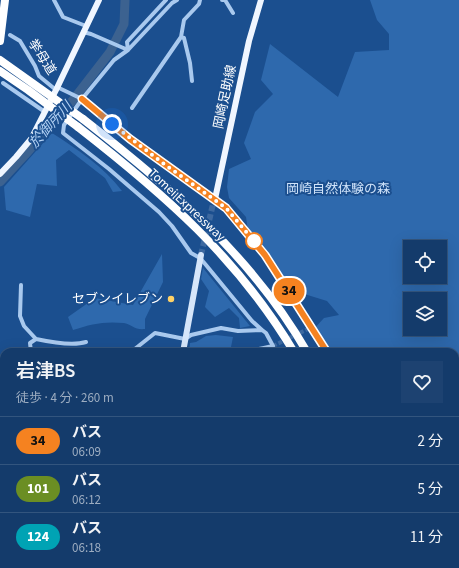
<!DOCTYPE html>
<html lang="ja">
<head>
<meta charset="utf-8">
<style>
  :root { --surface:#143b6b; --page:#1d4271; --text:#f1f3f6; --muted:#9dadc1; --line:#33557e }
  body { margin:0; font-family:"Source Sans 3","Noto Sans JP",sans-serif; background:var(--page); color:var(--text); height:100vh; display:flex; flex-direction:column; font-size:15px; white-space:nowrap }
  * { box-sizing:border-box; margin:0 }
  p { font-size:13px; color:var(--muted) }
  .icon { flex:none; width:22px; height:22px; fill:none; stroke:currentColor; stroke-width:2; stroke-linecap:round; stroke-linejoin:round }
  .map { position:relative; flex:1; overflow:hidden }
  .sheet { position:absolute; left:0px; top:348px; width:459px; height:220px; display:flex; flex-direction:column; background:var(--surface); border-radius:12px 12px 0 0; box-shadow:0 4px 16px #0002,0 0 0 1px var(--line) }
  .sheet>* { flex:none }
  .badge { padding:0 8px; border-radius:13px; font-size:14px; line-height:26px }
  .tools { position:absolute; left:403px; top:240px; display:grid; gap:8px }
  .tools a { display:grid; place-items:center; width:44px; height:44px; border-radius:0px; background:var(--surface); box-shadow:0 4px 16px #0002,0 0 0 1px var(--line); font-size:20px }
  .you { position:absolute; width:20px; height:20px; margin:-10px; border:3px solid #fff; border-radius:50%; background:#1a73e8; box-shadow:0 0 0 6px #1a73e833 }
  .map>.badge { position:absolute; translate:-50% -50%; box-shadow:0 0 0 2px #fff }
  .round { display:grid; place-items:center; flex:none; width:42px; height:42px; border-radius:0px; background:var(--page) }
  .headline { display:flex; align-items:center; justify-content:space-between; height:68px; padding:0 16px }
  h1 { font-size:19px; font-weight:600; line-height:30px }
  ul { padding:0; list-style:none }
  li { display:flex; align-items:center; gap:12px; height:48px; padding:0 16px; border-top:1px solid var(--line) }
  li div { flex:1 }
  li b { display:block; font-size:15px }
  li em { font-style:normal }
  li .badge { min-width:44px; font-weight:700; text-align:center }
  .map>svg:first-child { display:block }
  .green { fill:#2e69ad; fill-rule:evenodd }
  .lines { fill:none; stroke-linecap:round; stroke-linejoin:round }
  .river { stroke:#3c6290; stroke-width:9 }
  .street-tunnel { stroke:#3d69a0; stroke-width:4; stroke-dasharray:4 2; stroke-linecap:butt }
  .secondary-tunnel { stroke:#3d69a0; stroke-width:6; stroke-dasharray:6 3; stroke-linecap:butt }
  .street { stroke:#a9c9ee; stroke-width:4 }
  .secondary { stroke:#d6e6fa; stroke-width:6 }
  .primary { stroke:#f0f6ff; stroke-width:6 }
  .highway { stroke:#fff; stroke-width:8 }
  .highway-bridge { stroke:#fff; stroke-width:8 }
  .line-casing { stroke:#fff; stroke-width:9 }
  .line { stroke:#f58220; stroke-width:6 }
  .walk { stroke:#fff; stroke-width:4; stroke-dasharray:0 7.2 }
  .stop-dot { fill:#fff; stroke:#f58220; stroke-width:2 }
  .poi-dot { fill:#ffd166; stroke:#1b4f8f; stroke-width:1.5 }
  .labels { text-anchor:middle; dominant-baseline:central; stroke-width:4; stroke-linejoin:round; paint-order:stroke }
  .street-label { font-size:13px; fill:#fff; stroke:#1b4f8f }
  .park-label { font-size:13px; fill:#cfe3fa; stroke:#1b4f8f }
  .poi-label { font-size:13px; fill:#fff; stroke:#1b4f8f; text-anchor:end }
  .water-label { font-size:14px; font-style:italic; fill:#b5d3f5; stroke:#1b4f8f }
</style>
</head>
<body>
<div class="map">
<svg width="459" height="568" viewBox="0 0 459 568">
  <rect width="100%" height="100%" fill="#1b4f8f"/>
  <!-- green -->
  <path class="green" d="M 370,0 L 459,0 L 459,568 L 393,568 L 393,564 L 455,564 L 455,352 L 326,352 L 312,331 L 324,318 L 339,315 L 327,301 L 301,293 L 283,283 L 264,260 L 249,238 L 246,217 L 229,198 L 227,187 L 229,169 L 251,159 L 244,143 L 255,112 L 273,94 L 261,80 L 270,44 L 338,97 L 355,52 L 389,50 L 389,34 L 377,20 ZM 410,247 L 440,247 L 440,277 L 410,277 ZM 410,299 L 440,299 L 440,329 L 410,329 Z
    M 52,133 C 77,149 104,167 122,191 L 113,192 L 105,178 L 69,150 L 56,160 L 57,186 L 37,184 L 30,217 L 6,210 L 4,187 Z
    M 162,254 L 163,282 L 145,319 L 145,329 C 134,330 133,325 124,323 C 104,321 91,324 73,330 L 68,317 L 95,298 L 133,305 Z
    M 203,268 L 250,326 L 240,328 L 239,318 L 229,308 L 215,317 L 205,307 L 209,291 L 201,279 Z
    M 216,335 L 233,337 L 230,352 L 189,352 L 190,343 L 196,342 L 206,336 Z"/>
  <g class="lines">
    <!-- river -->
    <path class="river" d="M 0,182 L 25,155 L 73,100 L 110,52 L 124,24 L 125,0
      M 0,401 L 4,435
      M 0,483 L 4,474"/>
    <!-- street-tunnel -->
    <path class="street-tunnel" d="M 273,346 L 308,329"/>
    <!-- secondary-tunnel -->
    <path class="secondary-tunnel" d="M 201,255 L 213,204"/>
    <!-- street -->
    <path class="street" d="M 54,0 L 63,17 L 86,26
      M 177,0 L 172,3 L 128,50 L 114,60 L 82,99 L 64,125 L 63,133 L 109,169 L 159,212 L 172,226 L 191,253 L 200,258 L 206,265 L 252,321 L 262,330
      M 222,0 L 225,0 L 233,13
      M 83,32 L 91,34 L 128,50
      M 10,35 L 20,41 L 35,66 L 39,76 L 56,90
      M 181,37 L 184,38 L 190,63 L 192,81
      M 128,50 L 127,42 L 166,0
      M 3,83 L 45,112
      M 57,87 L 82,99 L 130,139 L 226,208 L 265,255 L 327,352
      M 132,108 L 181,37 L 184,20 L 199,4 L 200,0
      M 21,285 L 20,316 L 24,326 L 36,339 L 30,343 L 31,352
      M 36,339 C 50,342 73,346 86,342
      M 131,352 L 155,333 L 185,339 L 191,335 L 221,328 L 238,331 L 262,330 L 266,333 L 273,346 L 244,352
      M 43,564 L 49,568
      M 404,564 L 405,568
      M 14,568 L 15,564
      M 160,568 L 160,564
      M 198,568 L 199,564
      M 230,568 L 238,566 L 261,568"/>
    <!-- secondary -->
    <path class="secondary" d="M 183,352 L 201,255
      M 0,406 L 4,407
      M 298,564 L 301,568
      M 139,568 L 140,564"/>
    <!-- primary -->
    <path class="primary" d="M 0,174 L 16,157 L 31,139 L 56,90 L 99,0
      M 215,199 L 249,41 L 261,0
      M 0,442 L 0,462"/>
    <!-- highway -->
    <path class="highway" d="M 0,41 L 5,0
      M 83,119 C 169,186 252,256 307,352
      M 78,127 C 164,194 237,257 294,352
      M 372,564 L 373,568
      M 382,564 L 383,568"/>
    <!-- highway-bridge -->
    <path class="highway-bridge" d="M 0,60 L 83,119
      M 0,71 L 28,90 L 78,127"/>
  </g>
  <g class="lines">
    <defs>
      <path id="line" d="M 82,99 L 130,139 L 226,208 L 265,255 L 327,352"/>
    </defs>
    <!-- line casing -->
    <use href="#line" class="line-casing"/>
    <!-- line -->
    <use href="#line" class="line"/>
    <!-- walk -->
    <path class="walk" d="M 112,124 L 164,164 L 226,208 L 258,246 L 254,241"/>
  </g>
  <!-- markers -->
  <circle class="stop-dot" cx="254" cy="241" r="8"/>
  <circle class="poi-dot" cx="171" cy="299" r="4"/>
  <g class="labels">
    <!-- street labels -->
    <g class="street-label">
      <text transform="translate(42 57) rotate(57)">挙母道</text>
      <text transform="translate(225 97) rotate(-78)">岡崎足助線</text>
      <text transform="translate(187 205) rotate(43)">Tomei Expressway</text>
    </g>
    <!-- park labels -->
    <g class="park-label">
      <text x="338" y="189">岡崎自然体験の森</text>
    </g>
    <!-- poi labels -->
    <g class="poi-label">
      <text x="163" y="299">セブンイレブン</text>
    </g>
    <!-- water labels -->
    <g class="water-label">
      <text transform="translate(51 125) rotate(-48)">於御所川</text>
    </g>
  </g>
</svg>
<div class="tools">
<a><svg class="icon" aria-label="locate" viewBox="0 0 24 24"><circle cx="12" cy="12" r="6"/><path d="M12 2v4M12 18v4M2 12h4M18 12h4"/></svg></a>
<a><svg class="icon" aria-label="layers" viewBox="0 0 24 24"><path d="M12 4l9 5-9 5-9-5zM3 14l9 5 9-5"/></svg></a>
</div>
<div class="you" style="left:112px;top:124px"></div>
<b class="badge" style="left:289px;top:291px;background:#f58220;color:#111">34</b>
<section class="sheet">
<div class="headline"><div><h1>岩津BS</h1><p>徒歩 · 4 分 · 260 m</p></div><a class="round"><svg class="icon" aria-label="heart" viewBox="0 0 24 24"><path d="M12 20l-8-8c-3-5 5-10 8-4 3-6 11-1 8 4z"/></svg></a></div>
<ul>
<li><span class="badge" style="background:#f58220;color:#111">34</span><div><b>バス</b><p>06:09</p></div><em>2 分</em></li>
<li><span class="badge" style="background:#6b8e23;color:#fff">101</span><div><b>バス</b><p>06:12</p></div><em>5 分</em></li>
<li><span class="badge" style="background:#00a3b4;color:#fff">124</span><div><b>バス</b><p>06:18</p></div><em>11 分</em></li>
</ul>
</section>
</div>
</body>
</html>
